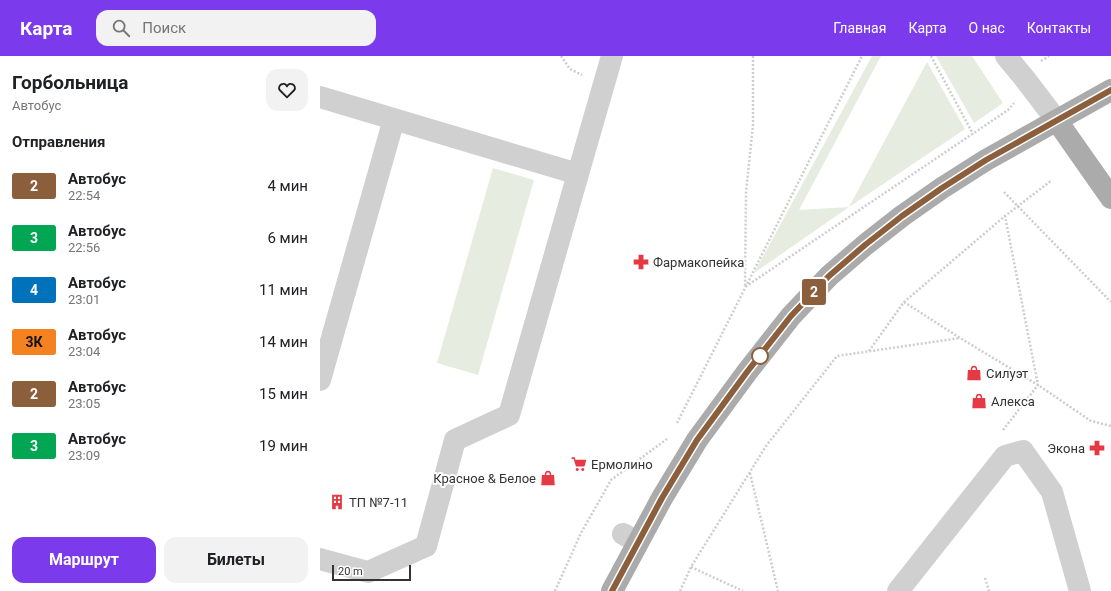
<!DOCTYPE html>
<html lang="ru">
<head>
<meta charset="utf-8">
<style>
  :root { --surface:#fff; --page:#f2f2f2; --text:#202124; --muted:#757577; --accent:#7c3aed }
  body { margin:0; font-family:Roboto,sans-serif; background:var(--page); color:var(--text); height:100vh; display:flex; flex-direction:column; font-size:15px; white-space:nowrap }
  * { box-sizing:border-box; margin:0 }
  p { font-size:13px; color:var(--muted) }
  .icon { flex:none; width:22px; height:22px; fill:none; stroke:currentColor; stroke-width:2; stroke-linecap:round; stroke-linejoin:round }
  .map { position:relative; flex:1; overflow:hidden }
  .panel { display:flex; flex-direction:column; background:var(--surface); width:320px }
  .panel>* { flex:none }
  .badge { padding:0 8px; border-radius:3px; font-size:14px; line-height:26px }
  .scale { position:absolute; left:12px; bottom:10px; width:79px; box-sizing:border-box; padding-left:4px; border:2px solid #333; border-top:0; font-size:11px; line-height:14px; white-space:nowrap; color:#333; -webkit-text-stroke:3px #fff; paint-order:stroke }
  .map>.badge { position:absolute; translate:-50% -50%; box-shadow:0 0 0 2px #fff }
  h2 { padding:0 12px; font-size:15px; line-height:36px }
  .round { display:grid; place-items:center; flex:none; width:42px; height:42px; border-radius:12px; background:var(--page) }
  .overview { display:flex; align-items:center; justify-content:space-between; height:68px; padding:0 12px }
  h1 { font-size:19px; font-weight:700; line-height:30px }
  .action { display:flex; gap:8px; margin-top:auto; padding:8px 12px }
  .action a { flex:1; height:46px; border-radius:12px; background:var(--accent); color:#fff; font-size:16px; font-weight:700; line-height:46px; text-align:center }
  .action a+a { background:var(--page); color:var(--text) }
  ul { padding:0; list-style:none }
  li { display:flex; align-items:center; gap:12px; height:52px; padding:0 12px }
  li div { flex:1 }
  li b { display:block; font-size:15px }
  li em { font-style:normal }
  li .badge { min-width:44px; font-weight:700; text-align:center }
  header { display:flex; align-items:center; gap:24px; box-sizing:border-box; height:56px; padding:0 20px; background:var(--accent); color:#fff }
  header strong { font-size:19px }
  nav { display:flex; gap:22px; margin-inline-start:auto; font-size:14px }
  .search { width:280px; height:36px; background:var(--page); display:flex; align-items:center; gap:10px; box-sizing:border-box; padding:0 14px; border-radius:12px; color:var(--muted); font-size:15px }
  main { display:flex; flex:1; min-height:0 }
  .map>svg:first-child { display:block }
  .green { fill:#e6ecdf }
  .lines { fill:none; stroke-linecap:round; stroke-linejoin:round }
  .path { stroke:#cdcdcd; stroke-width:2.5; stroke-dasharray:2 2; stroke-linecap:butt }
  .minor { stroke:#d0d0d0; stroke-width:22 }
  .major { stroke:#ababab; stroke-width:22 }
  .line-casing { stroke:#fff; stroke-width:9 }
  .line { stroke:#8b5e3c; stroke-width:6 }
  .stop-dot { fill:#fff; stroke:#8b5e3c; stroke-width:2 }
  .labels { text-anchor:middle; dominant-baseline:central; stroke-width:4; stroke-linejoin:round; paint-order:stroke }
  .poi-label { font-size:13px; fill:#333; stroke:#fff; text-anchor:start }
</style>
</head>
<body>
<header>
<strong>Карта</strong>
<div class="search"><svg class="icon" aria-label="search" viewBox="0 0 24 24"><circle cx="10" cy="10" r="6"/><path d="M15 15l6 6"/></svg>Поиск</div>
<nav><a>Главная</a><a>Карта</a><a>О нас</a><a>Контакты</a></nav>
</header>
<main>
<section class="panel">
<div class="overview"><div><h1>Горбольница</h1><p>Автобус</p></div><a class="round"><svg class="icon" aria-label="heart" viewBox="0 0 24 24"><path d="M12 20l-8-8c-3-5 5-10 8-4 3-6 11-1 8 4z"/></svg></a></div>
<h2>Отправления</h2>
<ul>
<li><span class="badge" style="background:#8b5e3c;color:#fff">2</span><div><b>Автобус</b><p>22:54</p></div><em>4 мин</em></li>
<li><span class="badge" style="background:#00a651;color:#fff">3</span><div><b>Автобус</b><p>22:56</p></div><em>6 мин</em></li>
<li><span class="badge" style="background:#0072bc;color:#fff">4</span><div><b>Автобус</b><p>23:01</p></div><em>11 мин</em></li>
<li><span class="badge" style="background:#f58220;color:#111">3К</span><div><b>Автобус</b><p>23:04</p></div><em>14 мин</em></li>
<li><span class="badge" style="background:#8b5e3c;color:#fff">2</span><div><b>Автобус</b><p>23:05</p></div><em>15 мин</em></li>
<li><span class="badge" style="background:#00a651;color:#fff">3</span><div><b>Автобус</b><p>23:09</p></div><em>19 мин</em></li>
</ul>
<div class="action"><a>Маршрут</a><a>Билеты</a></div>
</section>
<div class="map">
<svg width="791" height="535" viewBox="0 0 791 535">
  <rect width="100%" height="100%" fill="#fff"/>
  <!-- green -->
  <path class="green" d="M 552,0 L 561,0 L 479,154 L 529,151 L 607,6 L 645,73 L 529,151 L 434,217 Z
    M 616,0 L 652,0 L 683,47 L 654,67 Z
    M 173,112 L 214,124 L 158,319 L 117,307 Z"/>
  <g class="lines">
    <!-- path -->
    <path class="path" d="M 241,0 L 250,13 L 262,19
      M 433,0 L 433,69 L 426,136 L 425,231 L 688,54 L 694,47
      M 611,0 L 653,78
      M 721,5 L 729,0
      M 684,136 L 791,246
      M 584,246 L 640,282 L 718,329 L 771,365 L 791,370
      M 549,295 L 584,246 L 685,160 L 732,124
      M 357,367 L 542,0
      M 683,374 L 718,329 L 685,160
      M 430,417 L 458,535
      M 371,511 L 423,535
      M 665,522 L 669,535
      M 235,535 L 261,477 L 291,424 L 347,383
      M 360,535 L 371,511 L 446,390 L 517,300 L 640,282"/>
    <!-- minor -->
    <path class="minor" d="M 686,0 L 705,23 L 737,65
      M 0,41 L 258,118 L 189,359 L 135,384 L 106,490 L 48,516 L 0,503
      M 258,118 L 292,0
      M 0,324 L 74,63
      M 303,478 L 318,486
      M 578,535 L 685,400 L 703,395 L 732,436 L 760,535"/>
    <!-- major -->
    <path class="major" d="M 737,65 L 791,142
      M 292,535 L 342,442 L 377,384 L 427,316 L 471,260 L 509,220 L 545,189 L 582,160 L 622,132 L 666,104 L 791,34"/>
  </g>
  <g class="lines">
    <defs>
      <path id="line" d="M 292,535 L 342,442 L 377,384 L 427,316 L 471,260 L 509,220 L 545,189 L 582,160 L 622,132 L 666,104 L 791,34"/>
    </defs>
    <!-- line casing -->
    <use href="#line" class="line-casing"/>
    <!-- line -->
    <use href="#line" class="line"/>
  </g>
  <!-- icons -->
  <defs>
    <symbol id="pharmacy-bare" viewBox="-9 -9 18 18"><path d="M-2-6h4v4h4v4h-4v4h-4v-4h-4v-4h4Z" fill="#e63946" stroke="#fff" stroke-width="2.5" paint-order="stroke"/></symbol>
    <symbol id="shop-bare" viewBox="-9 -9 18 18"><path d="M-5-2.5h2.3a2.7 3.5 0 0 1 5.4 0H5L5.5 6h-11ZM-1.5-2.5h3a1.5 2.3 0 0 0-3 0Z" fill="#e63946" stroke="#fff" stroke-width="2.5" paint-order="stroke"/></symbol>
    <symbol id="supermarket-bare" viewBox="-9 -9 18 18"><path d="M-6-5.5h2.5l.6 2H6L4.5 2H-2.5L-4.4-4H-6ZM-1.5 3.2a1.3 1.3 0 1 0 .1 0ZM3 3.2a1.3 1.3 0 1 0 .1 0Z" fill="#e63946" stroke="#fff" stroke-width="2.5" paint-order="stroke"/></symbol>
    <symbol id="building-bare" viewBox="-9 -9 18 18"><path d="M-4-6H4V6H1V3H-1V6H-4ZM-2.5-4.3h1.7v1.8h-1.7ZM.8-4.3h1.7v1.8H.8ZM-2.5-1h1.7V.8h-1.7ZM.8-1h1.7V.8H.8Z" fill="#e63946" stroke="#fff" stroke-width="2.5" paint-order="stroke"/></symbol>
  </defs>
  <g fill-rule="evenodd">
    <use href="#pharmacy-bare" x="310" y="195" width="22" height="22"/>
    <use href="#shop-bare" x="643" y="306" width="22" height="22"/>
    <use href="#shop-bare" x="648" y="334" width="22" height="22"/>
    <use href="#pharmacy-bare" x="766" y="381" width="22" height="22"/>
    <use href="#supermarket-bare" x="248" y="397" width="22" height="22"/>
    <use href="#shop-bare" x="217" y="411" width="22" height="22"/>
    <use href="#building-bare" x="6" y="435" width="22" height="22"/>
  </g>
  <!-- markers -->
  <circle class="stop-dot" cx="440" cy="300" r="8"/>
  <g class="labels">
    <!-- poi labels -->
    <g class="poi-label">
      <text x="333" y="206">Фармакопейка</text>
      <text x="666" y="317">Силуэт</text>
      <text x="671" y="345">Алекса</text>
      <text x="765" y="392" text-anchor="end">Экона</text>
      <text x="271" y="408">Ермолино</text>
      <text x="216" y="422" text-anchor="end">Красное &amp; Белое</text>
      <text x="29" y="446">ТП №7-11</text>
    </g>
  </g>
</svg>
<div class="scale">20 m</div>
<b class="badge" style="left:494px;top:236px;background:#8b5e3c;color:#fff">2</b>
</div>
</main>
</body>
</html>
